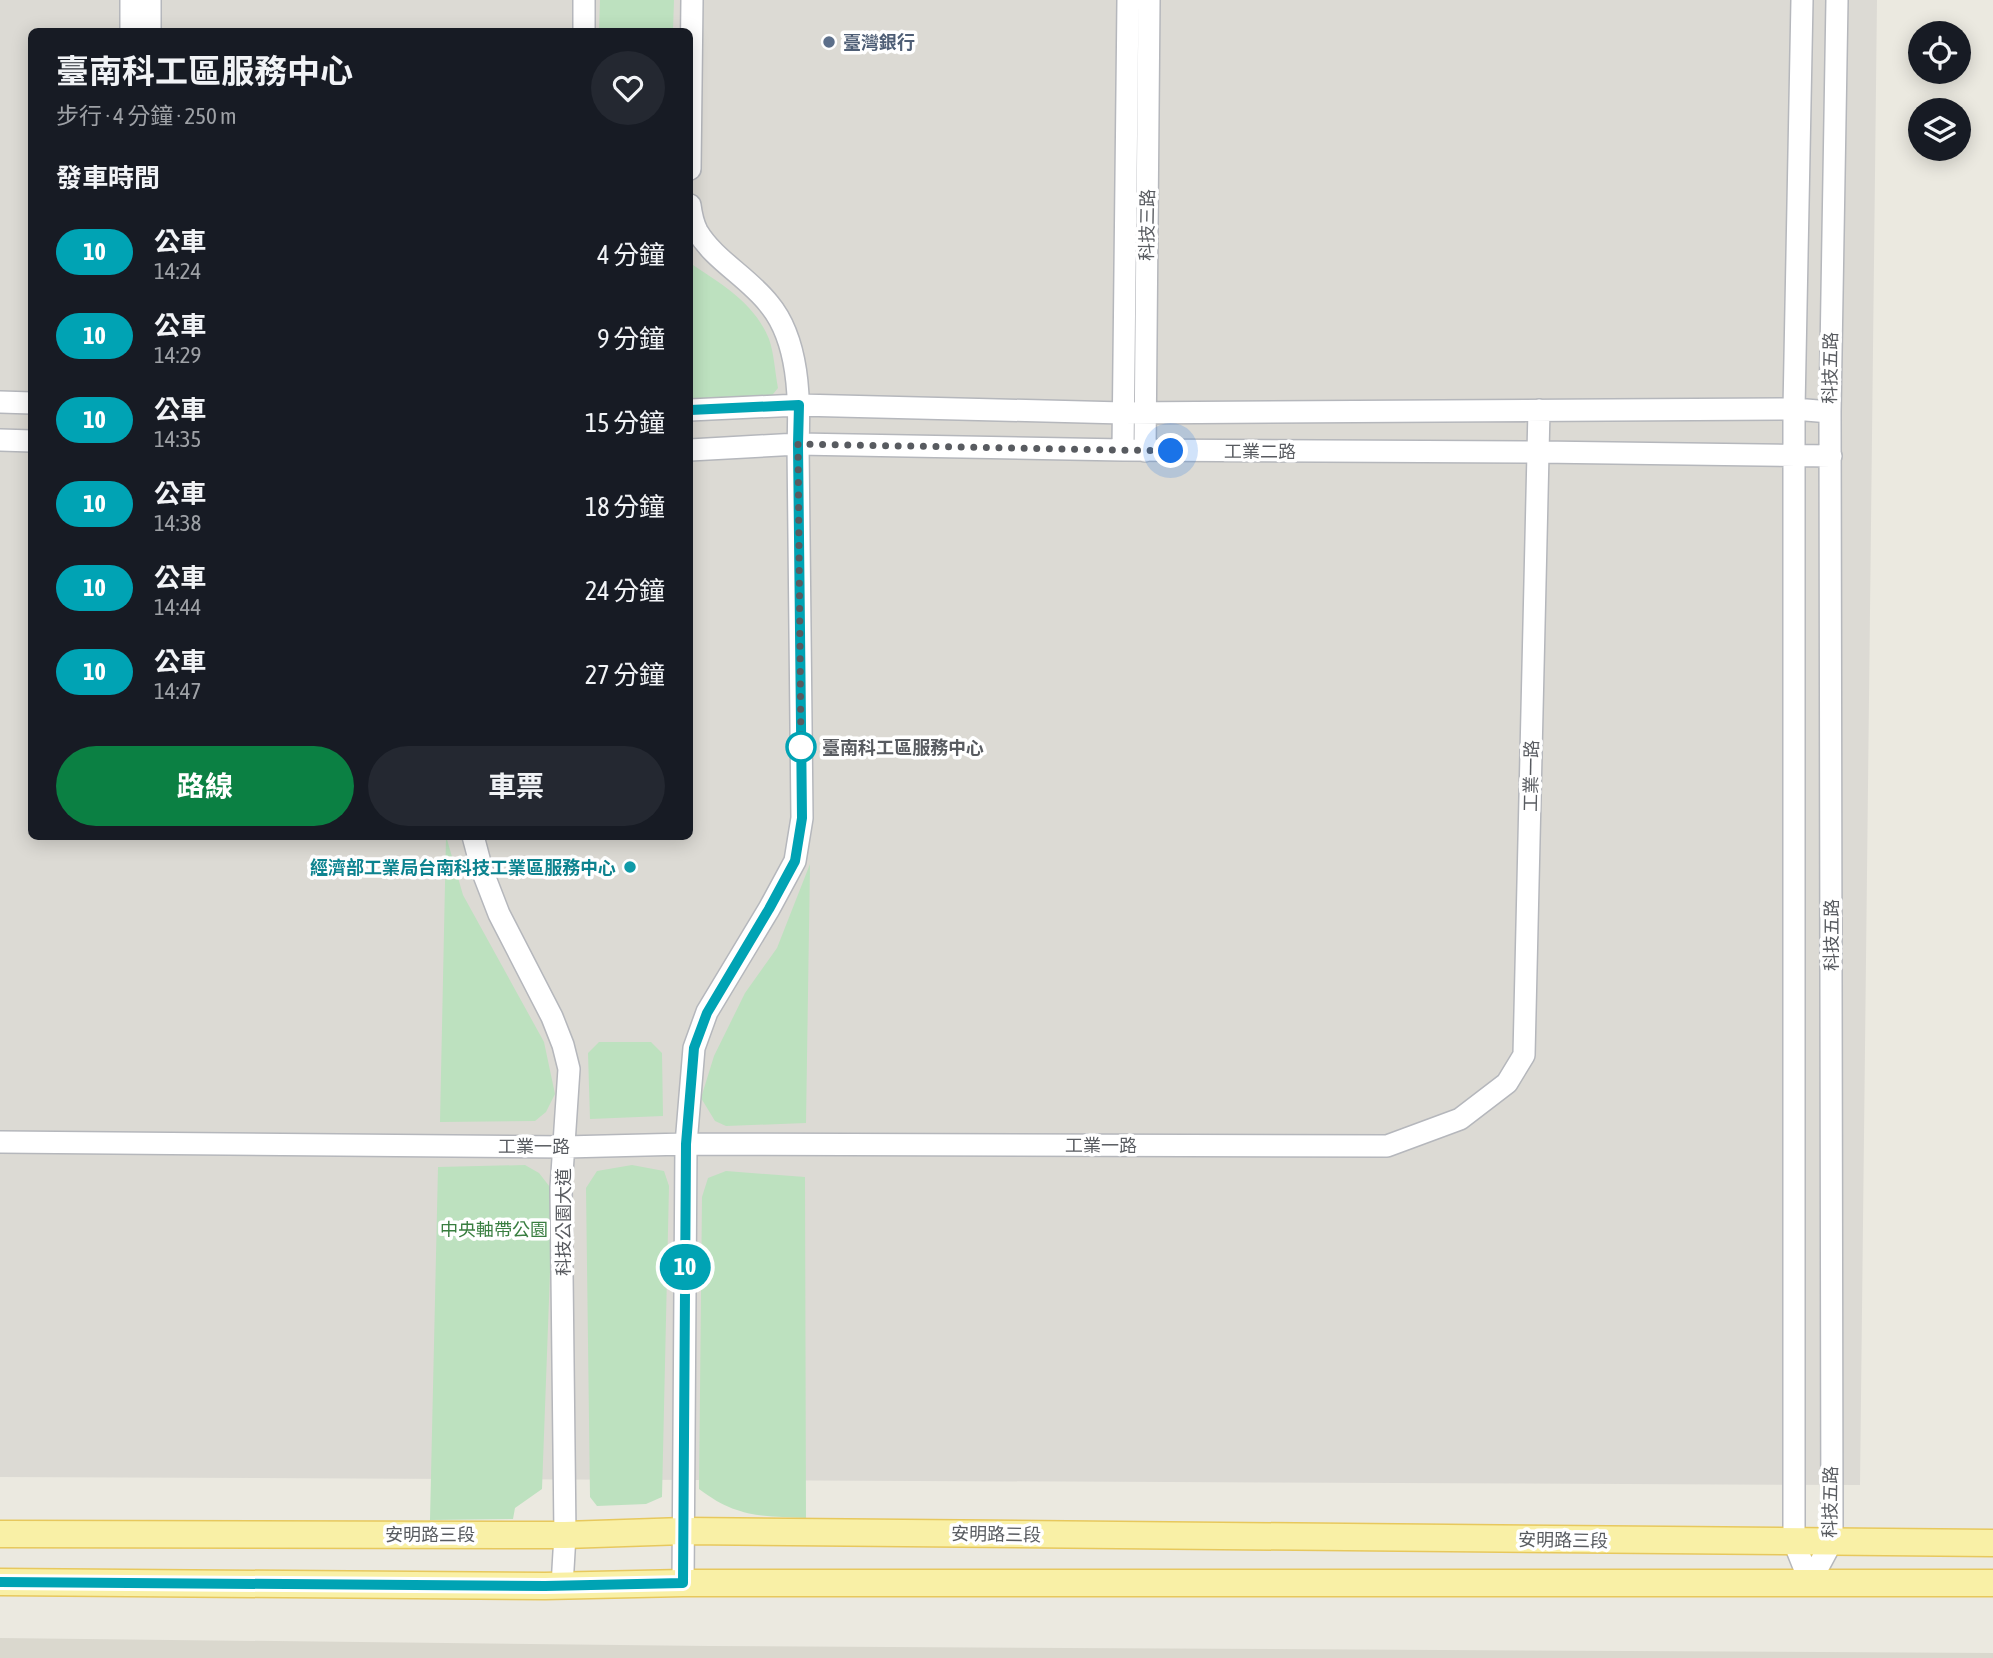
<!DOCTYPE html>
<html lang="zh-TW">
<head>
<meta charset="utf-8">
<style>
  :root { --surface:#171b24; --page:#242831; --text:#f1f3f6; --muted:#9ea1a6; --accent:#0b8043 }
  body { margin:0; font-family:"Asap Condensed","Noto Sans TC",sans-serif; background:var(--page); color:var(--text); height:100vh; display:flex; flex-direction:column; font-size:26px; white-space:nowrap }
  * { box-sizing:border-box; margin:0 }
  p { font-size:23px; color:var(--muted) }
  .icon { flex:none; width:38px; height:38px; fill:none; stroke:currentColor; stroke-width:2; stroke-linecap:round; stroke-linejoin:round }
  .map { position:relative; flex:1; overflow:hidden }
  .details { position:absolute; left:28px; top:28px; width:665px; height:812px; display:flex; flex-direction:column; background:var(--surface); border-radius:10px; box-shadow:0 4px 18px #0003 }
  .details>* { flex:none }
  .badge { padding:0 14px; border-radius:23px; font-size:24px; line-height:46px }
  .fabs { position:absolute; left:1908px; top:21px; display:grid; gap:14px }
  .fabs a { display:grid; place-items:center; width:63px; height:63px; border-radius:50%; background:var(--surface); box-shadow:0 4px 18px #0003; font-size:35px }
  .you { position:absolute; width:35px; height:35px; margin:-18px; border:5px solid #fff; border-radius:50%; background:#1a73e8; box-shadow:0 0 0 10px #1a73e833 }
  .map>.badge { position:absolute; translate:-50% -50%; box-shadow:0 0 0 4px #fff }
  h2 { padding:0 28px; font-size:26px; line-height:63px }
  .round { display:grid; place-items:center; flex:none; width:74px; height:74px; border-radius:37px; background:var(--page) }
  .head { display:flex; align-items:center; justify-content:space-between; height:119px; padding:0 28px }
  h1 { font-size:33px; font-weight:700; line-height:52px }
  .action { display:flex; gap:14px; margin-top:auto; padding:14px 28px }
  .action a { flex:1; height:80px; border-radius:42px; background:var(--accent); color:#fff; font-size:28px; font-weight:700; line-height:80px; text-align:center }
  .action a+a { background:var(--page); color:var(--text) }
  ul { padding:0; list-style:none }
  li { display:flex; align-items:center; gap:21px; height:84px; padding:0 28px }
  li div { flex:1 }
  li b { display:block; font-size:26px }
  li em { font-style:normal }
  li .badge { min-width:77px; font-weight:700; text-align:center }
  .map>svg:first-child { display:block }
  .industrial { fill:#dcdad4; fill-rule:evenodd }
  .education { fill:#dad8ce }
  .green { fill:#bde1bf }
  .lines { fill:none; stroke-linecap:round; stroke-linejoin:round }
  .minor-casing { stroke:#b5b7bc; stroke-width:24 }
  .major-casing { stroke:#e7c85d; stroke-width:29 }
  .minor { stroke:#fff; stroke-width:21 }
  .major { stroke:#f9f0a6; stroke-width:26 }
  .line-casing { stroke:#fff; stroke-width:16 }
  .line { stroke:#00a3b4; stroke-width:10 }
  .walk { stroke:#585b60; stroke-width:7; stroke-dasharray:0 12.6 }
  .service-dot { fill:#5c6f8a; stroke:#fff; stroke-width:2.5 }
  .stop-dot { fill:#fff; stroke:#00a3b4; stroke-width:3.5 }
  .culture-dot { fill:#0f9aa8; stroke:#fff; stroke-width:2.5 }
  .labels { text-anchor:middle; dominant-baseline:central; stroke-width:7; stroke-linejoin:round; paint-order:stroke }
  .service-label { font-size:18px; font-weight:bold; fill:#4e5e75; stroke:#fff; text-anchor:start }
  .street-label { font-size:18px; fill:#585b60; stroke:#fff }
  .stop-label { font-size:18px; font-weight:bold; fill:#585b60; stroke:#fff; text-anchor:start }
  .culture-label { font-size:18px; font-weight:bold; fill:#0d838f; stroke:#fff; text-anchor:end }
  .park-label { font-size:18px; fill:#397e40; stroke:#fff }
</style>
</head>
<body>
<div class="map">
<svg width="1993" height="1658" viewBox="0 0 1993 1658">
  <rect width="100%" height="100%" fill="#ebe9e0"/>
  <!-- industrial -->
  <path class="industrial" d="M 0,0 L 1877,0 L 1860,1485 L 0,1477 ZM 32,32 L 690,32 L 690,836 L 32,836 Z"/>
  <!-- education -->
  <path class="education" d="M 0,1638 L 709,1646 L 1993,1653 L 1993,1658 L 0,1658 Z"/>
  <!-- green -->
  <path class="green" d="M 600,0 L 674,0 L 673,31 L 599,31 Z
    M 690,263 C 721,284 754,302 769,339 C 774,353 775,372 778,388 L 769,399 L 690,404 Z
    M 446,836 L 463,895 L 544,1042 L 555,1094 L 546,1112 L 535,1121 L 440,1122 Z
    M 810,864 L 806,1123 L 726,1126 L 715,1121 L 701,1098 L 714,1056 L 745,993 L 777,948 Z
    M 599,1042 L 651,1042 L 662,1053 L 663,1116 L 590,1119 L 588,1053 Z
    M 525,1165 L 539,1173 L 553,1191 L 542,1489 L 515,1508 L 513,1519 L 430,1520 L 438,1167 Z
    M 632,1165 L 664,1171 L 669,1186 L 662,1497 L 646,1504 L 597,1506 L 590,1497 L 586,1188 L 597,1171 Z
    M 726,1171 L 805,1177 L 806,1518 C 762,1516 737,1518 699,1489 L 702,1197 L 708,1178 Z"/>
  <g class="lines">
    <defs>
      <path id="minor" d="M 131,0 L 131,32
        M 150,0 L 150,32
        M 1802,0 L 1794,409 L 1794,1542 L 1810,1582
        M 584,32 L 584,0
        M 690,169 L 692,0
        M 0,402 L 32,403
        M 690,410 L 799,405 L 1123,413 L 1794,409 L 1830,412
        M 0,440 L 32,441
        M 690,450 L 798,444 L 1123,450 L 1539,452 L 1831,456
        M 1123,450 L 1128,0
        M 1145,451 L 1149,0
        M 473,836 L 482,870 L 499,914 L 552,1017 L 563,1045 L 569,1069 L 561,1188 L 565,1535 L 562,1586
        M 0,1142 L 565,1147 L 686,1144 L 1387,1146 L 1460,1119 L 1507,1083 L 1524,1055 L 1539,410
        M 1810,1582 L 1832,1541 L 1830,412 L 1837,0
        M 683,1583 L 686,1144 L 694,1048 L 707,1012 L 769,909 L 795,861 L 802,818 L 798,444 C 800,399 799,340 769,304 C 748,277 714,260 697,231 C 693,223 691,213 690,205"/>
      <path id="major" d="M 0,1534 L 565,1535 L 684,1531 L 1993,1543
        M 0,1582 L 545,1586 L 683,1583 L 1993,1583"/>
    </defs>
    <!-- minor casing -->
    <use href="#minor" class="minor-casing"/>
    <!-- major casing -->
    <use href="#major" class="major-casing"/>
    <!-- minor -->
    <use href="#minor" class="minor"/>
    <!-- major -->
    <use href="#major" class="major"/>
  </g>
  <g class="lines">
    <defs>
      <path id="line" d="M 0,1582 L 545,1586 L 683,1583 L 686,1144 L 694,1048 L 707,1013 L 769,909 L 795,861 L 802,818 L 798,444 L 799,405 L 690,410"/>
    </defs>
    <!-- line casing -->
    <use href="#line" class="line-casing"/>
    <!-- line -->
    <use href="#line" class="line"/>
    <!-- walk -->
    <path class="walk" d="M 801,747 L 798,444 L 1171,451"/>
  </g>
  <!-- markers -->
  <circle class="service-dot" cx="829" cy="42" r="7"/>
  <circle class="stop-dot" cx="801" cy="747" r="14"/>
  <circle class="culture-dot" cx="630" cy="867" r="7"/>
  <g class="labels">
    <!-- service labels -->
    <g class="service-label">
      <text x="843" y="42">臺灣銀行</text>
    </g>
    <!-- street labels -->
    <g class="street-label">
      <text transform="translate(1147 225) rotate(-89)">科技三路</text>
      <text transform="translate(1830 368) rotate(-89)">科技五路</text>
      <text x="1260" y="451">工業二路</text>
      <text transform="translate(1531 776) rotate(-89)">工業一路</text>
      <text transform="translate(1831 935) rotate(-90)">科技五路</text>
      <text x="1101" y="1145">工業一路</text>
      <text x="534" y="1146">工業一路</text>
      <text transform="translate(563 1222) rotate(-90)">科技公園大道</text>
      <text transform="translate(1830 1502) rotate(-89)">科技五路</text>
      <text x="430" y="1534">安明路三段</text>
      <text transform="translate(996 1534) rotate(1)">安明路三段</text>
      <text transform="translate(1563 1540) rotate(1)">安明路三段</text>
    </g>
    <!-- stop labels -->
    <g class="stop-label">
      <text x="822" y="747">臺南科工區服務中心</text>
    </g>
    <!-- culture labels -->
    <g class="culture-label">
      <text x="616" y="867">經濟部工業局台南科技工業區服務中心</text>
    </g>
    <!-- park labels -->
    <g class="park-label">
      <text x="494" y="1229">中央軸帶公園</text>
    </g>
  </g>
</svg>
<div class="fabs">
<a><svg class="icon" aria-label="locate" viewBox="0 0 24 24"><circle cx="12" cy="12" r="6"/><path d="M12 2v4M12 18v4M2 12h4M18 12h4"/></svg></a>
<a><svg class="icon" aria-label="layers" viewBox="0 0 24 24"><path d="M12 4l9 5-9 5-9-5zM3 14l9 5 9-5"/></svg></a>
</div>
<div class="you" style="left:1171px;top:451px"></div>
<b class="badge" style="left:685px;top:1267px;background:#00a3b4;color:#fff">10</b>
<section class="details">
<div class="head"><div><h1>臺南科工區服務中心</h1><p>步行 · 4 分鐘 · 250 m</p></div><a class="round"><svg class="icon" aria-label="heart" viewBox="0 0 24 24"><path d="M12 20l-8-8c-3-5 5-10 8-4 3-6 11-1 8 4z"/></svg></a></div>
<h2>發車時間</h2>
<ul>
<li><span class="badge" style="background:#00a3b4;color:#fff">10</span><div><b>公車</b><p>14:24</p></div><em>4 分鐘</em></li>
<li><span class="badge" style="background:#00a3b4;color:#fff">10</span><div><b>公車</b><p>14:29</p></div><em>9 分鐘</em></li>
<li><span class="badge" style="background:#00a3b4;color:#fff">10</span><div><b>公車</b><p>14:35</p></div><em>15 分鐘</em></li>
<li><span class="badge" style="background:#00a3b4;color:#fff">10</span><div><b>公車</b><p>14:38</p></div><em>18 分鐘</em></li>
<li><span class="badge" style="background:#00a3b4;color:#fff">10</span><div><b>公車</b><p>14:44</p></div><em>24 分鐘</em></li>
<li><span class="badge" style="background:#00a3b4;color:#fff">10</span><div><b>公車</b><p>14:47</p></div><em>27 分鐘</em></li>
</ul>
<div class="action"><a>路線</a><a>車票</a></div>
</section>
</div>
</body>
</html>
